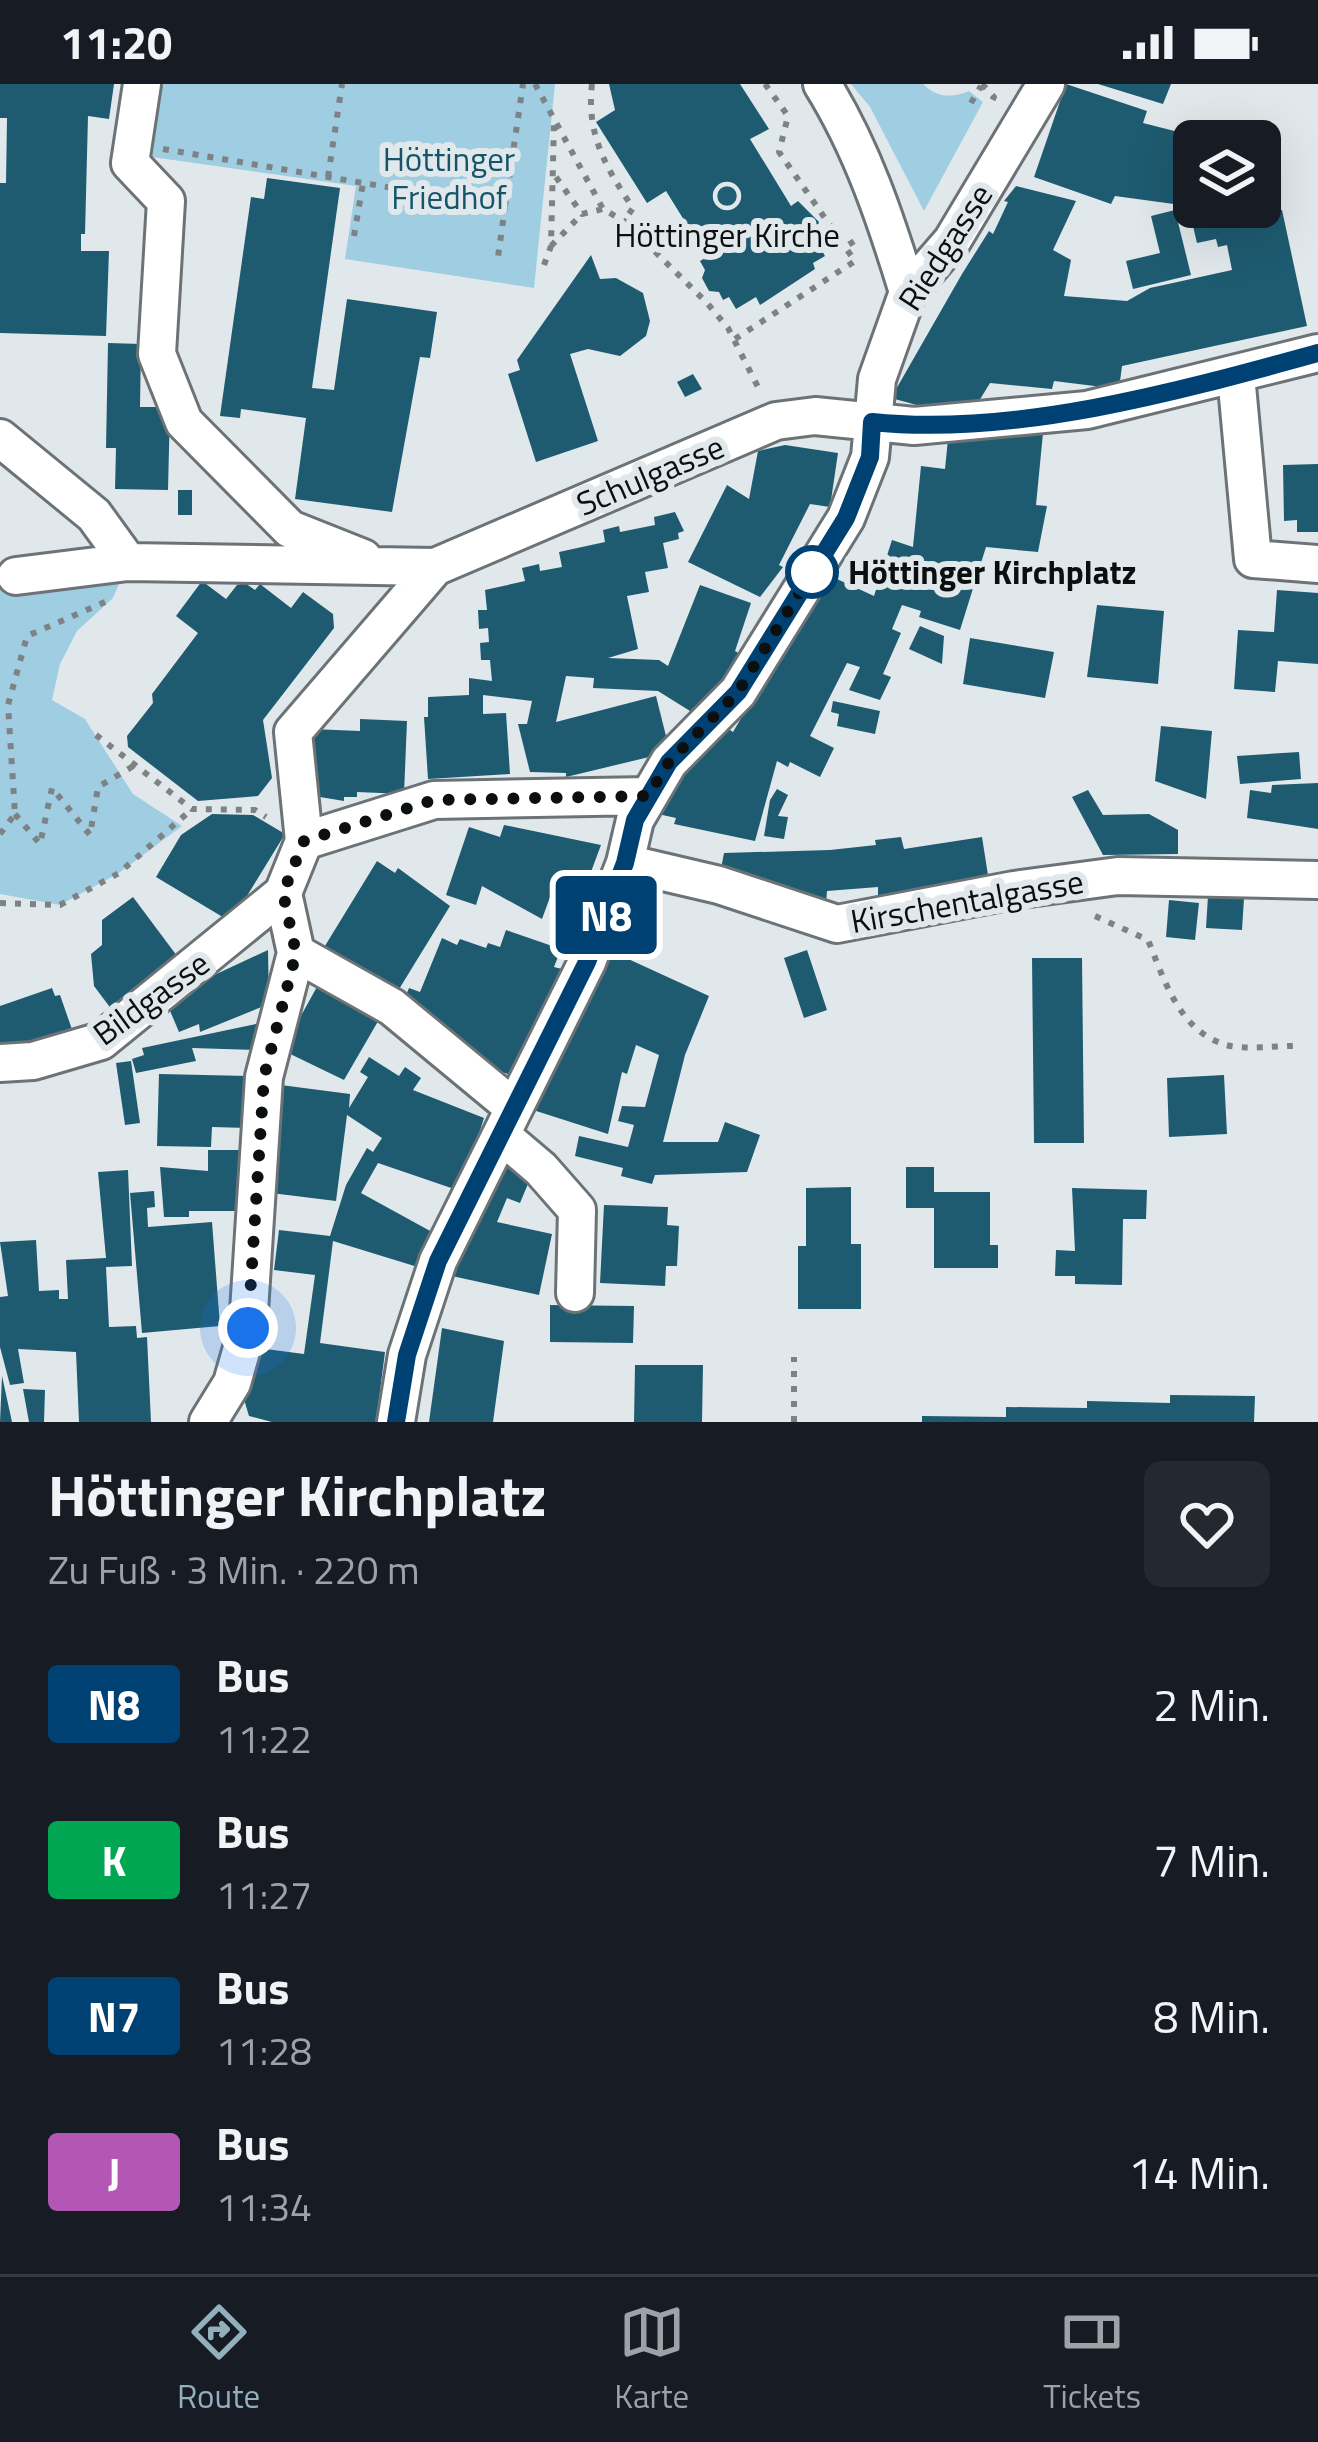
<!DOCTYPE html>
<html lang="de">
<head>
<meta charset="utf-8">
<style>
  :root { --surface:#171b24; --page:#242831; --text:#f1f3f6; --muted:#9ea1a6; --line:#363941; --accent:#92b0bc }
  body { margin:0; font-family:"Titillium Web",sans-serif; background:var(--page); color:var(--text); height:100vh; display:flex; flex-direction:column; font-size:45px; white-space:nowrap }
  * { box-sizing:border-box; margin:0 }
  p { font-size:39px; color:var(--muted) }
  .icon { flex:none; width:66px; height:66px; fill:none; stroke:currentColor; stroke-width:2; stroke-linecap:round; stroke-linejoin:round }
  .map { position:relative; height:1338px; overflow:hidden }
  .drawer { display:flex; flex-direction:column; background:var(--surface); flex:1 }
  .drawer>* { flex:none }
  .badge { padding:0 24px; border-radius:9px; font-size:42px; line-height:78px }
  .buttons { position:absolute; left:1173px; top:36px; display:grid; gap:24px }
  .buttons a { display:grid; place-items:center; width:108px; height:108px; border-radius:18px; background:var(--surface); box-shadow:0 12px 48px #0002; font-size:60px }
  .you { position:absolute; width:60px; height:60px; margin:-30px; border:9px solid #fff; border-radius:50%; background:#1a73e8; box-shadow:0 0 0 18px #1a73e833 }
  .map>.badge { position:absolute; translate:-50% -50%; box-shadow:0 0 0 6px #fff }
  .round { display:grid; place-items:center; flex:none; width:126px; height:126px; border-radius:18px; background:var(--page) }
  .head { display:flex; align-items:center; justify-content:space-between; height:204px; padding:0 48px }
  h1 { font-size:57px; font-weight:700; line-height:90px }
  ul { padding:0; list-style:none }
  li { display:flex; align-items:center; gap:36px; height:156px; padding:0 48px }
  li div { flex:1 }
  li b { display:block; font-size:45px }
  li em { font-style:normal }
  li .badge { min-width:132px; font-weight:700; text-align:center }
  .status { display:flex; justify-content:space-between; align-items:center; height:84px; padding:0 60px; background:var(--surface); direction:ltr }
  .status svg { height:33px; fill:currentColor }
  .tabs { display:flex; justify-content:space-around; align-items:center; height:168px; border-top:3px solid var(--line); background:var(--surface); font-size:33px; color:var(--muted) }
  .tabs a { display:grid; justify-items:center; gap:6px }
  .tabs .active { color:var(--accent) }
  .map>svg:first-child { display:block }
  .green { fill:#9fcee2 }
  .building { fill:#1e5b70 }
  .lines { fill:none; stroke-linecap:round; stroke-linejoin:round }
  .minor-casing { stroke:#6c7376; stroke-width:42 }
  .path { stroke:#7d8285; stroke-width:6; stroke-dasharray:6 9; stroke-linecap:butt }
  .minor { stroke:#fff; stroke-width:36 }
  .line-casing { stroke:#fff; stroke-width:27 }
  .line { stroke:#004173; stroke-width:18 }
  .walk { stroke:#0c0f10; stroke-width:12; stroke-dasharray:0 21.6 }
  .poi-dot { fill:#1f5e74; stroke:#e1e8ec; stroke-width:4.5 }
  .stop-dot { fill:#fff; stroke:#004173; stroke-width:6 }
  .labels { text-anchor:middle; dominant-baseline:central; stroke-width:12; stroke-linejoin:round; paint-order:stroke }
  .park-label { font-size:33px; fill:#155469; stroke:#e1e8ec }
  .poi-label { font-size:33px; fill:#0c0f10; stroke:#e1e8ec }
  .street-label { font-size:33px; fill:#0c0f10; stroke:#e1e8ec }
  .stop-label { font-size:33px; font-weight:bold; fill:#0c0f10; stroke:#e1e8ec; text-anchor:start }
</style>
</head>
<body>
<div class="status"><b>11:20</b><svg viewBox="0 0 49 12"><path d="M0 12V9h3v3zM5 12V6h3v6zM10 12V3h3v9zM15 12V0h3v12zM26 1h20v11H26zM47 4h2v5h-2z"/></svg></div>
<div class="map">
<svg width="1318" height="1338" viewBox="0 0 1318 1338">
  <rect width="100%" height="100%" fill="#e1e8ec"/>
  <!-- green -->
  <path class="green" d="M 150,0 L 555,0 L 534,204 L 345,175 L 356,102 L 138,71 Z
    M 851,0 L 923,0 C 937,14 951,14 969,7 L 983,18 L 924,127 L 870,23 Z
    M 128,478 L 113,514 L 77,547 L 60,580 L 52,616 L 85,635 L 133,710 L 182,742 L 119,789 L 60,821 L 0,810 L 0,506 L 16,492 Z"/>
  <!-- building -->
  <path class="building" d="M 0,0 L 114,0 L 109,35 L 88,32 L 85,150 L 81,150 L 81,167 L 109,167 L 106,252 L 0,249 L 0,99 L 6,99 L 7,34 L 0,34 Z
    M 609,0 L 740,0 L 769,45 L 750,55 L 791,122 L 798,117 L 819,138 L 816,147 L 821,156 L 817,158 L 825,172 L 813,179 L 815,185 L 760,221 L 756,213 L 736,225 L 729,213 L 723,216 L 719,208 L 709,207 L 702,194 L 705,186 L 700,177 L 707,173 L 666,107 L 647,119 L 596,38 L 615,26 Z
    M 1066,0 L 1147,27 L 1143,39 L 1206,55 L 1194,57 L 1194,103 L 1182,101 L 1181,121 L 1115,112 L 1111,120 L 1034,93 Z
    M 1098,0 L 1171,0 L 1163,20 Z
    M 267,94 L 340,104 L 312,304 L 334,306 L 347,215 L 437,228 L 430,274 L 420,273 L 392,428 L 295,415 L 306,334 L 241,325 L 240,334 L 220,332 L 251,113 L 264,115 Z
    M 1016,102 L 1076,117 L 1053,166 L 1071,176 L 1064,212 L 1127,217 L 1150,204 L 1232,186 L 1227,161 L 1218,163 L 1216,155 L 1197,159 L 1187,117 L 1194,117 L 1194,123 L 1282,126 L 1307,242 L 1122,282 L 1119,305 L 1054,297 L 1052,305 L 990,299 L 968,335 L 891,314 L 962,190 L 989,147 L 993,150 L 1008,118 L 1004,117 Z
    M 1175,126 L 1191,191 L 1133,205 L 1126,177 L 1160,169 L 1151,132 Z
    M 591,171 L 600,195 L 616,194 L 643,209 L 650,237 L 646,252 L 620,272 L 588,265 L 570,270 L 598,357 L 536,378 L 508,290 L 520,286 L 517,276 Z
    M 108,259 L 141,260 L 140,323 L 170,323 L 168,406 L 115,405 L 116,364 L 106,364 Z
    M 693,290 L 702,305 L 685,313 L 677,298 Z
    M 994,344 L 1043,349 L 1036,421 L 1047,422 L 1038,468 L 986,463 L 960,546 L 919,533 L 921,527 L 902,521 L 892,545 L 901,549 L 883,590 L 891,593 L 880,616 L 849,606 L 860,583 L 847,579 L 810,652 L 834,664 L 820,693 L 790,678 L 788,683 L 777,677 L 755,757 L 674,740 L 676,734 L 658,730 L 678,692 L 682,693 L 721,640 L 733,648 L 826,490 L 874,512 L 892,456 L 913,463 L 921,382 L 945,385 L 948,355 Z
    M 785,361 L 838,369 L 830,423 L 810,420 L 779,481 L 783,483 L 760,513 L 688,478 L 727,401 L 749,415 L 758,367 Z
    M 1318,380 L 1318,448 L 1297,448 L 1297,436 L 1284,437 L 1283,381 Z
    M 178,406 L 192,406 L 192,431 L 178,431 Z
    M 675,428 L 684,447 L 678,449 L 679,455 L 663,459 L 668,484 L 645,488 L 649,508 L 627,512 L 638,565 L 608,574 L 659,576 L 668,582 L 700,501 L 751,519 L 735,567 L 745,573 L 706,637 L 658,607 L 593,604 L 594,594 L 566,592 L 556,638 L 656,612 L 670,668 L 566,693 L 566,689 L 530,688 L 518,640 L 527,640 L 532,617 L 483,611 L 483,630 L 506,629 L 510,690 L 428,695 L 424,633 L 428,633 L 428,613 L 469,611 L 469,594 L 492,597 L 490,576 L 481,576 L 480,559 L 489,558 L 488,544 L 479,545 L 478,526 L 487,526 L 485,506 L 525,497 L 522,484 L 539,480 L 540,487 L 562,483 L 559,468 L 605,458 L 603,446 L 619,442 L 620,448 L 655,441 L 654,433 Z
    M 202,497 L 226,515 L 237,501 L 245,499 L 255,506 L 260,500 L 291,524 L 303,508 L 333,530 L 334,544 L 263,636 L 272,694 L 258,712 L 198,717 L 128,663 L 127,652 L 153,619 L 152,610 L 198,549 L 176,532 Z
    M 1277,506 L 1318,509 L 1318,580 L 1278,577 L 1275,608 L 1234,605 L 1238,546 L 1274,548 Z
    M 1097,521 L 1164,527 L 1158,600 L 1087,593 Z
    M 920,542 L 944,552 L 942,580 L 909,565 Z
    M 970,554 L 1054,568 L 1045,614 L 963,600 Z
    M 833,617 L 880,627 L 875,650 L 837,642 L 839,630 L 831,628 Z
    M 360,635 L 407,637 L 404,710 L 357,708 L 357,713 L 344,713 L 344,717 L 308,711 L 311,645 L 360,647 Z
    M 1161,642 L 1212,647 L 1206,715 L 1155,697 Z
    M 1299,668 L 1301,695 L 1240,700 L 1237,672 Z
    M 1318,699 L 1318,745 L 1247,734 L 1250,706 L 1271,709 L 1272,701 Z
    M 777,705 L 788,711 L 778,732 L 788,733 L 784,755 L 764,752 L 770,716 Z
    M 1088,706 L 1103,731 L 1149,730 L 1178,746 L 1178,770 L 1103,771 L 1072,713 Z
    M 212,730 L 253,731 L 285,750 L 231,838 L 156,793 L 181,751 Z
    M 504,741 L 601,761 L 585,804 L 557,794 L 542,835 L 482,802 L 476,821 L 446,811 L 469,743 L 500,753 Z
    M 901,753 L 904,765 L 982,753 L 990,804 L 878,816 L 878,803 L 827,807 L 825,832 L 720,790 L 724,769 L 830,766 L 876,761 L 875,756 Z
    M 377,777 L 395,789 L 398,784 L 450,822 L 393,915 L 320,870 Z
    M 1208,812 L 1244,814 L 1242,846 L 1206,844 Z
    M 133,813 L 186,884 L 118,934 L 94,902 L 91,870 L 102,861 L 102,836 Z
    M 1169,816 L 1199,819 L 1195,856 L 1166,853 Z
    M 506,846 L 561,865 L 554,883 L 562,885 L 517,993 L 449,970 L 401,924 L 409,904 L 420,908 L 442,854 L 457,861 L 460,855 L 486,864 L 488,859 L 500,863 Z
    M 268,866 L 269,920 L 200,948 L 199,940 L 179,948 L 168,922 L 195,900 Z
    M 807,866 L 827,926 L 804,934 L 784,874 Z
    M 613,868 L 709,912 L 685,971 L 663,1058 L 718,1058 L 725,1038 L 760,1051 L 747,1088 L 655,1091 L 652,1100 L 621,1092 L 623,1084 L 575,1072 L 579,1052 L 628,1063 L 634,1041 L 618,1037 L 622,1022 L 645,1023 L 659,971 L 636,961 L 627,990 L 622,988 L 608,1050 L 530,1025 Z
    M 1032,874 L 1082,874 L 1084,1059 L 1034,1059 Z
    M 323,892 L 384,927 L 344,996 L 282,966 Z
    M 52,904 L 55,912 L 60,911 L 75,954 L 0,970 L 0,922 Z
    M 265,938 L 259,966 L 192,964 L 196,977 L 136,989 L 132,975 L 144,971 L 142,964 Z
    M 369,973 L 399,992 L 405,983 L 421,994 L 413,1006 L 484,1034 L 460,1107 L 378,1079 L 361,1109 L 432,1148 L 421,1184 L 333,1157 L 320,1259 L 385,1268 L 376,1338 L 272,1338 L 249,1332 L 243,1312 L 250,1263 L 304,1270 L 315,1191 L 274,1186 L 279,1146 L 330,1152 L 346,1101 L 367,1064 L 373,1068 L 382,1054 L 347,1031 L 336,1117 L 263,1108 L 273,1000 L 350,1010 L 349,1024 L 368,993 L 360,988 Z
    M 131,977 L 140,1039 L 125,1041 L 116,979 Z
    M 159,990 L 249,992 L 248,1044 L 212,1043 L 211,1063 L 157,1062 Z
    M 1224,991 L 1227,1050 L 1169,1053 L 1167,994 Z
    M 208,1066 L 243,1066 L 248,1127 L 189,1127 L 189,1133 L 164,1133 L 160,1083 L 208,1087 Z
    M 500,1080 L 530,1095 L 520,1119 L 507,1114 L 497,1138 L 552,1150 L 539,1211 L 452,1192 Z
    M 906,1083 L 934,1083 L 934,1108 L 990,1108 L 990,1161 L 998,1161 L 998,1184 L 934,1184 L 934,1124 L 906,1124 Z
    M 128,1086 L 132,1182 L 106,1183 L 109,1243 L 136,1242 L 137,1254 L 147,1253 L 151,1338 L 79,1338 L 76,1268 L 18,1265 L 24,1299 L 10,1301 L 0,1263 L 0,1213 L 8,1212 L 0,1158 L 36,1156 L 39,1207 L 59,1206 L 59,1215 L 68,1215 L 66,1176 L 106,1174 L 98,1088 Z
    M 851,1103 L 851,1160 L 861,1160 L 861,1225 L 798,1225 L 798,1162 L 806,1162 L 806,1104 Z
    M 1072,1104 L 1147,1106 L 1146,1135 L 1123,1135 L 1122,1201 L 1075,1200 L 1075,1192 L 1055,1192 L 1056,1166 L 1075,1167 Z
    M 154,1107 L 155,1123 L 147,1124 L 148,1143 L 212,1138 L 220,1242 L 142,1249 L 130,1109 Z
    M 604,1121 L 668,1123 L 667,1141 L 679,1142 L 677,1182 L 666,1182 L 665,1202 L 600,1199 Z
    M 550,1221 L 634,1222 L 633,1259 L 550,1258 Z
    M 442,1244 L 504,1257 L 493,1338 L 429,1338 Z
    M 635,1281 L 703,1281 L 702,1338 L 634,1338 Z
    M 2,1292 L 12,1338 L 0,1338 Z
    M 23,1305 L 45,1306 L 44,1338 L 29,1338 Z
    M 1170,1311 L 1255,1312 L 1254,1338 L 922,1338 L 922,1332 L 1006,1333 L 1006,1323 L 1087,1324 L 1087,1317 L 1170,1319 Z"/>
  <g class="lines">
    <defs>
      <path id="minor" d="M 142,0 L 130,79 L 166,117 L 157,270 L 184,338 L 290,445 L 363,474
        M 822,0 C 862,64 886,136 908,208
        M 1236,291 L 1253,475 L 1318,480
        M 0,354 L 94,431 L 128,478
        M 16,492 L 128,478 L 435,483 L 776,337 L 815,332 L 914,342 L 1087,326 L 1318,269
        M 304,757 L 293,648 L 435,483
        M 625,779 L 719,801 L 837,840 L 1014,806 L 1118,792 L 1318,796
        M 296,869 L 392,923 L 514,1024
        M 0,979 L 33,977 L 101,957 L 283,809
        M 501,1051 L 541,1085 L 577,1126 L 575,1209
        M 208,1338 L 232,1299 L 248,1243 L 264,993 L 296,869 L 283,809 L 304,757 L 434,716 L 648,712
        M 396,1338 L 407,1271 L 438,1177 L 587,878 L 625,779 L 635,736 L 669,678 L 738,608 L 846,434 L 870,373 L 877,295 L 908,208 L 952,157 L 1046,0"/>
    </defs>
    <!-- minor casing -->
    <use href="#minor" class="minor-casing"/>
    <!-- path -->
    <path class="path" d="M 535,0 L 603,125 L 624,137 L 707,219 L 728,244 L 760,307
      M 592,0 C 586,50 606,84 633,124 L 624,137
      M 765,0 L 788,32 L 779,68 L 845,163
      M 982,0 L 994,13 L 991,19
      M 971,19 L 981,2
      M 163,65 L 505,123 L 497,180
      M 328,93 L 342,0
      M 556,93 L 582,130 L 603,125
      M 505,123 L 523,0
      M 354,152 L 363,99
      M 551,162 L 582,130
      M 544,181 L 551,162 L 554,37
      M 735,255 L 855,177 L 845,163 L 856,156
      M 96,651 L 192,725 L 255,726 L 266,733
      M 15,730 L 40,760 L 52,704 L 90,751 L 98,703 L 135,681
      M 0,750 L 15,730 L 8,621 L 27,552 L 105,518
      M 0,819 L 60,821 L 119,789 L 192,725
      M 1095,832 L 1148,856 C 1164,895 1179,947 1226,961 C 1245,966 1273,962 1294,962
      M 794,1338 L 794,1273"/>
    <!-- minor -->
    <use href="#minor" class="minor"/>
  </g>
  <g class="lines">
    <defs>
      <path id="line" d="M 396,1338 L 407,1271 L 438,1177 L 587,878 L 625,779 L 635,736 L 669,678 L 738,608 L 846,434 L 870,373 L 872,338 C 1015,353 1180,307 1318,269"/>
    </defs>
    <!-- line casing -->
    <use href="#line" class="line-casing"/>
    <!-- line -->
    <use href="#line" class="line"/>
    <!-- walk -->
    <path class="walk" d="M 248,1244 L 264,993 L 296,869 L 283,809 L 304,757 L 434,716 L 648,712 L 669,678 L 738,608 L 812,488"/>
  </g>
  <!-- markers -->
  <circle class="poi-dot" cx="727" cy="112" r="12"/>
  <circle class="stop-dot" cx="812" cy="488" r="24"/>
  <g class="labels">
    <!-- park labels -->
    <g class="park-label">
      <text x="449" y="75">Höttinger<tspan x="449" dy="38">Friedhof</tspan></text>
    </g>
    <!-- poi labels -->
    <g class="poi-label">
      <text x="727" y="151">Höttinger Kirche</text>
    </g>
    <!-- street labels -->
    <g class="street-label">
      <text transform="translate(945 163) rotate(-57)">Riedgasse</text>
      <text transform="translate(650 391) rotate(-23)">Schulgasse</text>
      <text transform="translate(967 817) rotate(-10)">Kirschentalgasse</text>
      <text transform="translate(151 914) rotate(-36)">Bildgasse</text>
    </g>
    <!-- stop labels -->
    <g class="stop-label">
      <text x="848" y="488">Höttinger Kirchplatz</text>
    </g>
  </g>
</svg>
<div class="buttons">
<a><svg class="icon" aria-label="layers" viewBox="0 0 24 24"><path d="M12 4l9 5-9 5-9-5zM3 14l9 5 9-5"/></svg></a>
</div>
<div class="you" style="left:248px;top:1244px"></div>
<b class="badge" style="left:606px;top:831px;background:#004173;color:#fff">N8</b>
</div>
<section class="drawer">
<div class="head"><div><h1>Höttinger Kirchplatz</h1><p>Zu Fuß · 3 Min. · 220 m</p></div><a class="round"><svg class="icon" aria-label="heart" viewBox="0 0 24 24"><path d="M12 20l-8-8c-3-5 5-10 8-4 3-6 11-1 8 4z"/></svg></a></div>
<ul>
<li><span class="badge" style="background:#004173;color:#fff">N8</span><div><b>Bus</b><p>11:22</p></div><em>2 Min.</em></li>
<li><span class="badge" style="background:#00a651;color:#fff">K</span><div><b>Bus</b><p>11:27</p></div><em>7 Min.</em></li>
<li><span class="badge" style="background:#004173;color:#fff">N7</span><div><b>Bus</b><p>11:28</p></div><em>8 Min.</em></li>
<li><span class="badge" style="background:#b457b4;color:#fff">J</span><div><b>Bus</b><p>11:34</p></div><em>14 Min.</em></li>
</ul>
</section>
<nav class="tabs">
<a class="active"><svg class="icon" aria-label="directions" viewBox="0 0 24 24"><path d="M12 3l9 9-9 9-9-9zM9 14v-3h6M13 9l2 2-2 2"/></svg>Route</a>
<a><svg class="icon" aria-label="map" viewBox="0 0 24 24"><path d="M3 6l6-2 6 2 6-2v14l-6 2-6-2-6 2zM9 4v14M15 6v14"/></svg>Karte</a>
<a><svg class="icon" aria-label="tickets" viewBox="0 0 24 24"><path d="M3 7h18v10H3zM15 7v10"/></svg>Tickets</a>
</nav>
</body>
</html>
